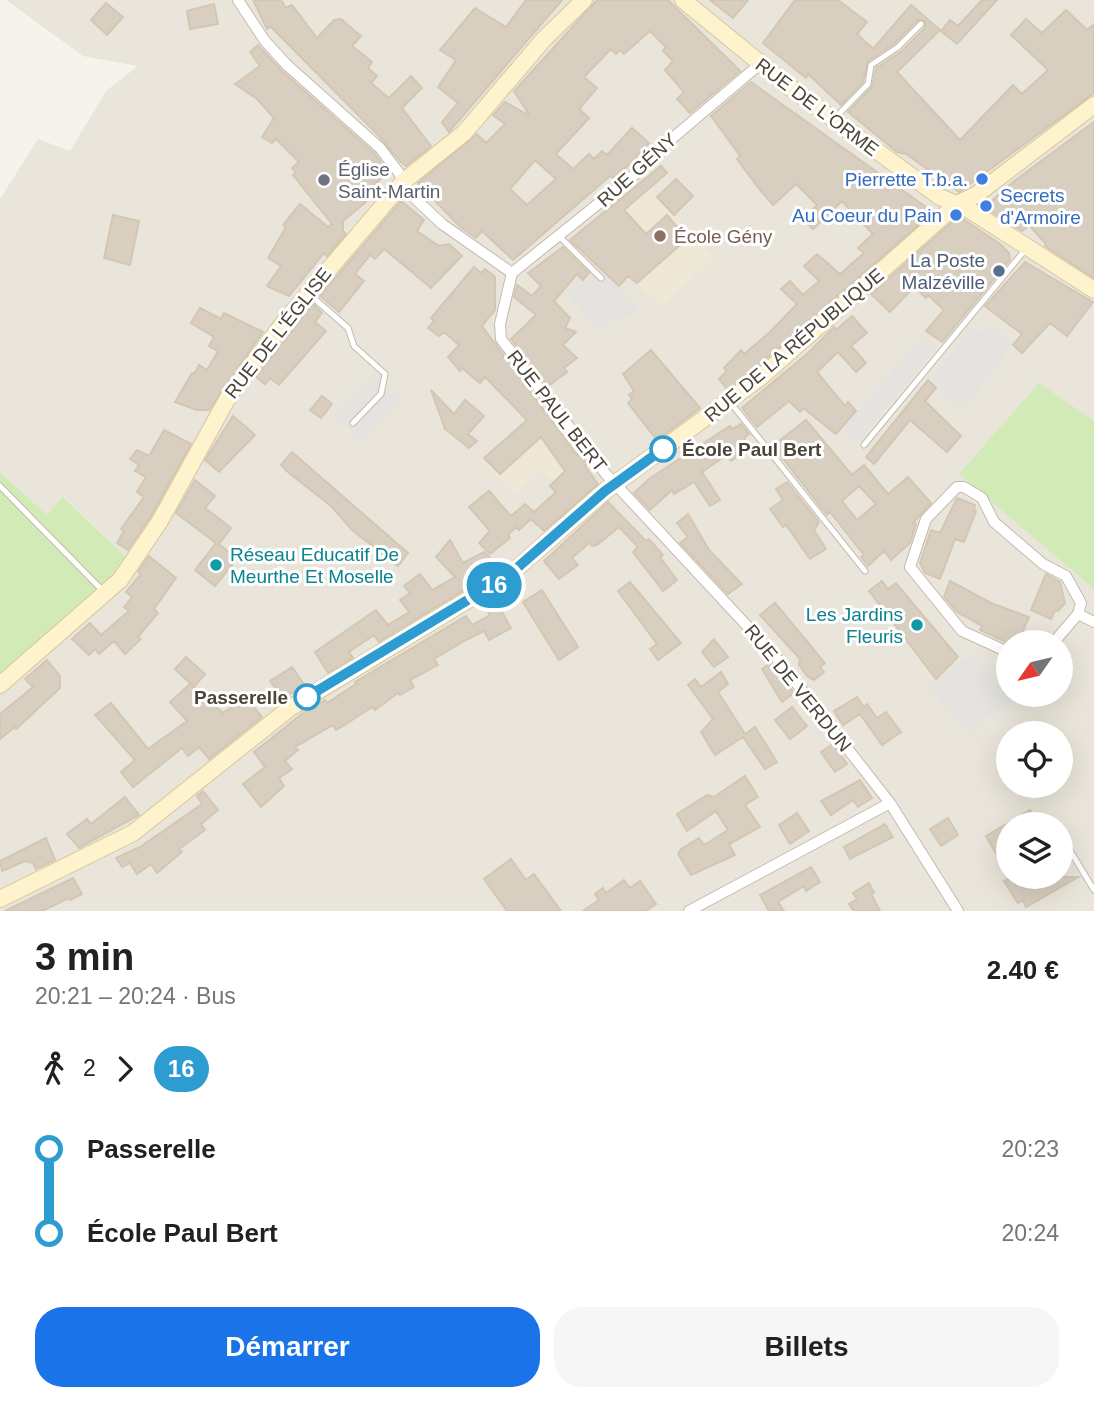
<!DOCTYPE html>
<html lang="fr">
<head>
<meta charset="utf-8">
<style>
  :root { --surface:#fff; --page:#f6f6f6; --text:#202124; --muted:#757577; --accent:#1a73e8 }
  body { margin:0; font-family:Helvetica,sans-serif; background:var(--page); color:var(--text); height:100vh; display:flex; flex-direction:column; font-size:26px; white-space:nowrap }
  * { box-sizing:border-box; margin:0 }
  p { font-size:23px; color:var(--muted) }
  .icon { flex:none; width:38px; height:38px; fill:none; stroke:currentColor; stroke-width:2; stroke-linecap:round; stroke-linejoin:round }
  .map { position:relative; height:911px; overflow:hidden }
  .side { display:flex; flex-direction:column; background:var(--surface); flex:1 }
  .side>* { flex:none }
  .badge { padding:0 14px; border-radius:23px; font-size:24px; line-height:46px }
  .needle { width:46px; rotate:236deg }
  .buttons { position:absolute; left:996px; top:630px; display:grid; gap:14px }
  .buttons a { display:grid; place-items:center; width:77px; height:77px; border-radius:50%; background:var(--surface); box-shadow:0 7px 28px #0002; font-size:35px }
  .map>.badge { position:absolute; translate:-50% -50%; box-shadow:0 0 0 4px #fff }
  .legs { display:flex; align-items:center; gap:10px; height:77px; padding:0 35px; font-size:23px }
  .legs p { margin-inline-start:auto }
  .overview { display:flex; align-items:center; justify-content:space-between; height:119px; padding:0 35px }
  h1 { font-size:38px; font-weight:700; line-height:52px }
  .primary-button { display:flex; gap:14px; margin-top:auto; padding:14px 35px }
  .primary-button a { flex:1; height:80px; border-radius:28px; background:var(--accent); color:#fff; font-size:28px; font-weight:700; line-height:80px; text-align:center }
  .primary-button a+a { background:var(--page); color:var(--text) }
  ul { padding:0 35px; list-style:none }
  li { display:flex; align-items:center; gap:24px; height:84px; font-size:26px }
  li i { display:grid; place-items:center; width:10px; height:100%; margin:0 9px; background:currentColor }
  li i::after { content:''; width:18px; height:18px; margin:-9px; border:5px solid; border-radius:50%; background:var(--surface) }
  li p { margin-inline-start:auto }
  li:first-child i { background:linear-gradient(#0000 50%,currentColor 0) }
  li:last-child i { background:linear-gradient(currentColor 50%,#0000 0) }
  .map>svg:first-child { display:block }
  .residential { fill:#eae5da; fill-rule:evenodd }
  .education { fill:#efe8d6 }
  .green { fill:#d2eab5 }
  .parking { fill:#e5e3e0 }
  .building { fill:#d8cfc1; stroke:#d3c7b4; stroke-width:2; fill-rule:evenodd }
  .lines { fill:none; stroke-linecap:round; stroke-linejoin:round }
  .service-casing { stroke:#c2bbae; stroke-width:7 }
  .minor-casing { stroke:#c2bbae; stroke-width:12 }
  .secondary-casing { stroke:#d6c79b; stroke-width:18 }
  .service { stroke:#fff; stroke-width:5 }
  .minor { stroke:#fff; stroke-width:10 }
  .secondary { stroke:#fff3cd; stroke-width:16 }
  .line-1-casing { stroke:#fff; stroke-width:16 }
  .line-1 { stroke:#2c9cd1; stroke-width:10 }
  .shop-dot { fill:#3f7fe0; stroke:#fff; stroke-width:2.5 }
  .worship-dot { fill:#6b7280; stroke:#fff; stroke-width:2.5 }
  .education-dot { fill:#8d6e63; stroke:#fff; stroke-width:2.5 }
  .service-dot { fill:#5c6f8a; stroke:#fff; stroke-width:2.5 }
  .stop-1-dot { fill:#fff; stroke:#2c9cd1; stroke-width:3.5 }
  .culture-dot { fill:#0f9aa8; stroke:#fff; stroke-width:2.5 }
  .labels { text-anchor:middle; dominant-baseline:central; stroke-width:6; stroke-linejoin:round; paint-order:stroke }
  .street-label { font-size:19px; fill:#4b4439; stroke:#fff }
  .worship-label { font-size:19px; fill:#5b616d; stroke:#fff; text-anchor:start }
  .shop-label { font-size:19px; fill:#366cbe; stroke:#fff; text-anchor:end }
  .education-label { font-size:19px; fill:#785e54; stroke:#fff; text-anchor:start }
  .service-label { font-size:19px; fill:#4e5e75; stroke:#fff; text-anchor:end }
  .stop-label { font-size:19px; font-weight:bold; fill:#4b4439; stroke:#fff; text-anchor:start }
  .culture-label { font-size:19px; fill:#0d838f; stroke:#fff; text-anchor:start }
</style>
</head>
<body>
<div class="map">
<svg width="1094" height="911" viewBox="0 0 1094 911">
  <rect width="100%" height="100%" fill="#f6f3ec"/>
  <!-- residential -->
  <path class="residential" d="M 6,0 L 1094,0 L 1094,911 L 0,911 L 0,676 L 128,559 L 64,497 L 47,515 L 0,472 L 0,199 L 38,139 L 70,151 L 106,91 L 138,66 L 83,56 ZM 1008,642 L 1060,642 L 1060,695 L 1008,695 ZM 1008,733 L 1060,733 L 1060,786 L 1008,786 ZM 1008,824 L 1060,824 L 1060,877 L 1008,877 Z"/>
  <!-- education -->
  <path class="education" d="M 642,181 L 715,257 L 663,306 L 613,263 L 601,228 L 593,221 Z
    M 542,406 L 599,485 L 574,507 L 542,470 L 515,494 L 481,460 Z"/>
  <!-- green -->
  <path class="green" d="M 1039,383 L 1094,421 L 1094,589 L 959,474 Z
    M 0,472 L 47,515 L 63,497 L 128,559 L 109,582 L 0,676 Z"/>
  <!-- parking -->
  <path class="parking" d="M 600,270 L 639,309 L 628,318 L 623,313 L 601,331 L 565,291 L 579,277 L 588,284 Z
    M 989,325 L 1013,345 L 963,410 L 930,382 L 971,328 L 981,335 Z
    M 923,336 L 937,348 L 856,443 L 842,430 Z
    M 376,373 L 401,399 L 360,440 L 334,415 Z
    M 972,655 L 1011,699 L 968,735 L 928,686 Z"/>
  <!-- building -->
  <path class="building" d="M 253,0 L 281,0 L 286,8 L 292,5 L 317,38 L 334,20 L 341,19 L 361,36 L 352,46 L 372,62 L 368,68 L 377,76 L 371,83 L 389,98 L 411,76 L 422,88 L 402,108 L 431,146 L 406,166 L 400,161 L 378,135 L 270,26 L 267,29 Z
    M 526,0 L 562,0 L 449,132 L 442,122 L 458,103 L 438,87 L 456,60 L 440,50 L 475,8 L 506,27 Z
    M 597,0 L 668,0 L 740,71 L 690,113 L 677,99 L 684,92 L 665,70 L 673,61 L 663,51 L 666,47 L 650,31 L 624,54 L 620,50 L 616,54 L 611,49 L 584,77 L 597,88 L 579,109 L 589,118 L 556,154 L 573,169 L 589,154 L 594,159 L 602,151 L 607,155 L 632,128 L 649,143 L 630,164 L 613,178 L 610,176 L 513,260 L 482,231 L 476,238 L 459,226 L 418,183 L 477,134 L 486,143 L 505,124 L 493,115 L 505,102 L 530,116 L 514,91 ZM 535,160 L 556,179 L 527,205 L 510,189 Z
    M 710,0 L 748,0 L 733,18 Z
    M 795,0 L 838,0 L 867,22 L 857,34 L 873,49 L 911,5 L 940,30 L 897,72 L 960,140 L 1013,85 L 1022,94 L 1048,70 L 1011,35 L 1026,19 L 1042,33 L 1066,10 L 1087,30 L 1094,24 L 1094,93 L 959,192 L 906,154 L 897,152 L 848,112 L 872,87 L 876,68 L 902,51 L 925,28 L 925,21 L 918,20 L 895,43 L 868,61 L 863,82 L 841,105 L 808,74 L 806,78 L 763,43 Z
    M 982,0 L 997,0 L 957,44 L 941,31 L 950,20 L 958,26 Z
    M 106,3 L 123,17 L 107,35 L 91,20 Z
    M 214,4 L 218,24 L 190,29 L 187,11 Z
    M 258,45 L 282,71 L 374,153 L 388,172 L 369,190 L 366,202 L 343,221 L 343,231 L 346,234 L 327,256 L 324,253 L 289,296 L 267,286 L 281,266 L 268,258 L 286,227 L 283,225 L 300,204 L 328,227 L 332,224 L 293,175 L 296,173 L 292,168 L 299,162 L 276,139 L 272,143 L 262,137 L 274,118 L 257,99 L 235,84 L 260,66 L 250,52 Z
    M 751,82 L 933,212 L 754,369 L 727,389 L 719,379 L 727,371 L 724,368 L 741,350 L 744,354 L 769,333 L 797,304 L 781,289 L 790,281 L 803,295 L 819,281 L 804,266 L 817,254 L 840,274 L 864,253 L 858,248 L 873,234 L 842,201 L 813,229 L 803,219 L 817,205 L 796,184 L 773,205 L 760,190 L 737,159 L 740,156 L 711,116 Z
    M 1094,122 L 1094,278 L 1045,246 L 1046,244 L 1029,225 L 1022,231 L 985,207 L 1013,182 Z
    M 661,166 L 667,173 L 624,210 L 646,234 L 667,215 L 687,239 L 637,283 L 628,276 L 619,286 L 570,240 Z
    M 676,179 L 693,196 L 674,215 L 657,197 Z
    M 401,201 L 424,220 L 417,231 L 439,246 L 449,244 L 462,256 L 431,288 L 384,249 L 375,259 L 370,255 L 355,274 L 364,281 L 339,312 L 320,296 Z
    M 113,215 L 139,221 L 130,265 L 104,258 Z
    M 959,216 L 1000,244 L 1009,253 L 1010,260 L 942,342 L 926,331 L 944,310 L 928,295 L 926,298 L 914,287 L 890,312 L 871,294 Z
    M 563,247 L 589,273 L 583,280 L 577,274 L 554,301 L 570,318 L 565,328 L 576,332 L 563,345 L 577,358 L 564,368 L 567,372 L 548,386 L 511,339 L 536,315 L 514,297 L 517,285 L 532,296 L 541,286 L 528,273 Z
    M 1025,262 L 1093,302 L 1067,336 L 1050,323 L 1022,353 L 1013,345 L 1022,334 L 985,306 Z
    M 474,267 L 481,273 L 485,269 L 495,277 L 495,310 L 482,326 L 577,455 L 579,453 L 587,463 L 585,466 L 598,484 L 544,531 L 531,519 L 519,530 L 517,527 L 508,534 L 510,538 L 490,554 L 479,543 L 490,531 L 469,507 L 489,491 L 511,516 L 525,504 L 534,512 L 556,492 L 550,486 L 565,471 L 541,437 L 500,474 L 484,458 L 527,420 L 485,377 L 480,383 L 462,368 L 460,371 L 448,357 L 459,345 L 444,332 L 439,336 L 428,328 L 434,321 L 431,318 Z
    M 313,304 L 322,313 L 315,322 L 326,331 L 279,385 L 270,378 L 265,384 L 256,377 Z
    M 200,308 L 221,319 L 224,313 L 263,332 L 209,410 L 197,410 L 175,402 L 192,373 L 194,374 L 199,365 L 207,370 L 218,351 L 209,346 L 214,337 L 191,323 Z
    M 852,316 L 867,333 L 851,346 L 866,363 L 856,372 L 838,352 L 817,372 L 845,406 L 848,402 L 856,411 L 836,434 L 803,408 L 800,412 L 789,401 L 757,427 L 742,408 L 808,353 L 834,327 L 836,330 Z
    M 651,350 L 700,408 L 657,440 L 628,403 L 632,399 L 629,395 L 634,391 L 623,374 Z
    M 928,380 L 936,388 L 925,401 L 961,436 L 947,452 L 910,420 L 874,464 L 866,457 Z
    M 431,390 L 454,414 L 465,400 L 484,416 L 468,434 L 477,441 L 469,448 L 445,429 Z
    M 322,396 L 332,404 L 321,418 L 310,410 Z
    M 233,416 L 255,435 L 219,472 L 205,460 Z
    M 806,420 L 852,475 L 864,465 L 888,494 L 908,477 L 931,503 L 913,523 L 916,524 L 910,543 L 891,560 L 884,551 L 868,566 L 861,557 L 864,555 L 830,512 L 827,515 L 773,446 ZM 859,486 L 876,504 L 857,520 L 842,501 Z
    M 741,424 L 749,434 L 744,438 L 749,448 L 731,461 L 727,455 L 702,472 L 720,500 L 710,506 L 694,482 L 674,494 L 672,490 L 650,510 L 634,493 L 649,479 L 730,426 L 732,429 Z
    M 164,430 L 191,444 L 151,516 L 128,550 L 117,543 L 124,531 L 121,529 L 144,497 L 137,492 L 146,477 L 135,471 L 139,465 L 130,459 L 137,450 L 149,456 Z
    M 292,452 L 408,553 L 398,566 L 352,530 L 331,506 L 289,473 L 281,465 Z
    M 195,480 L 215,496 L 205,508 L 231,528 L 219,544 L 237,559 L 215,586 L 195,570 L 216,543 L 176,513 Z
    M 787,482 L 819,522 L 814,530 L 826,549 L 810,559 L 786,525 L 783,527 L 770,509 L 783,500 L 776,489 Z
    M 957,498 L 975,505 L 974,510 L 976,511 L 964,542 L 955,539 L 940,579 L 925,573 L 920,563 L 931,530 L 940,533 Z
    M 608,502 L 646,541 L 649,539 L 663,555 L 660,557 L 677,580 L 663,591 L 633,552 L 638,547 L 619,527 L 597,545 L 592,546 L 589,543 L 572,558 L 578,565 L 559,579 L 544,561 Z
    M 688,514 L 709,550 L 742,584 L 728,594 L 680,543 L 688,537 L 677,523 Z
    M 450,540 L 463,563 L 484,552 L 500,568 L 379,642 L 374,635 L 349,652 L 353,658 L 328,673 L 315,652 L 376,610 L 388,625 L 409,612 L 400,600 L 410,593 L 404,586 L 420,574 L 432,590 L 455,577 L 436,557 Z
    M 149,556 L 176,578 L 154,609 L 158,613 L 138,637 L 141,639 L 125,654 L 114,641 L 99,654 L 95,649 L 89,655 L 72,639 L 90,623 L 101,635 L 129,611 L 124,607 L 132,597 L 126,592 L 141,574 L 138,572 Z
    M 1046,574 L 1060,582 L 1065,603 L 1058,611 L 1055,610 L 1051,619 L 1031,610 Z
    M 882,581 L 888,589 L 896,583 L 958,657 L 936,679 L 869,591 Z
    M 950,581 L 991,603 L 1029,617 L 1018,642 L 1006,642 L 980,630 L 982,626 L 957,612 L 944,597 Z
    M 630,582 L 681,643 L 658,660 L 650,649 L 657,644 L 618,591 Z
    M 542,590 L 578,647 L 559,660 L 523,602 Z
    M 494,598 L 511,628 L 489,640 L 484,631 L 464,641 L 434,659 L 438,665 L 410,680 L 414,687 L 400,695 L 398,693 L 375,710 L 372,707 L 343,726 L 336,730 L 333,725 L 295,747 L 298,750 L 285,761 L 292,769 L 279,778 L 284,786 L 261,807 L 243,784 L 265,767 L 254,752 L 303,713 L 325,700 L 327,703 L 356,684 L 355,682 L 466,616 L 472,625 L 490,615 L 484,605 Z
    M 775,603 L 825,663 L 820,667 L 824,672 L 814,680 L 808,677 L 799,665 L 800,659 L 760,615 Z
    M 714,639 L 728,657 L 714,667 L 702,652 Z
    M 186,657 L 205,674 L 194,687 L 175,669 Z
    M 47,660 L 60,676 L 60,688 L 16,729 L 15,727 L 0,739 L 0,714 L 33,687 L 25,679 Z
    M 770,663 L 794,693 L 782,702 L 762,669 Z
    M 292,667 L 305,686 L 283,698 L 270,681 Z
    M 721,672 L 728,684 L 718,692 L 745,734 L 755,727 L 777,762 L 765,769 L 743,737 L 715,755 L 701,732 L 713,719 L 688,685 L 695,679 L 701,687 Z
    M 190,684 L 223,713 L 246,697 L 262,717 L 209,759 L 199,747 L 188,756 L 182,748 L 133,787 L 121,772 L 135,760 L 95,715 L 111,703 L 148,749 L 187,721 L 170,702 Z
    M 857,697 L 864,707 L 867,704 L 877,718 L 886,712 L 901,732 L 882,745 L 860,714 L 843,725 L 834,711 Z
    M 792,707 L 807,726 L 790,739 L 775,720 Z
    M 833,744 L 847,764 L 835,772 L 821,752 Z
    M 745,776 L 758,797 L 745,805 L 760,827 L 729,844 L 735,855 L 691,875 L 678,854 L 681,849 L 699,838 L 704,845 L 728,830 L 716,811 L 687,831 L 677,814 L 707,795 L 714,797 Z
    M 860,780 L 872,798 L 858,807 L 853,800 L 831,815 L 821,801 Z
    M 203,791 L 218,810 L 201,824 L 205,830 L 179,849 L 182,852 L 157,873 L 151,864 L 137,874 L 130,863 L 122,867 L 116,858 L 140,847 L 202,804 L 197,796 Z
    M 125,797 L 139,815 L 79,848 L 67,834 L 87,819 L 91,824 Z
    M 1030,810 L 1038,824 L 1008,824 L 1008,874 L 986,836 Z
    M 797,813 L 809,831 L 790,844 L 779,825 Z
    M 948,818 L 958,835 L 941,846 L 930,829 Z
    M 885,824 L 893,837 L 850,859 L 844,847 Z
    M 46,838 L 55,860 L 36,869 L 33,863 L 25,861 L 2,871 L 0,861 Z
    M 511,859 L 526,880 L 534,874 L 561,911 L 507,911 L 484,879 Z
    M 811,867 L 820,882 L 806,891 L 804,886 L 778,902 L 784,911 L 769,911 L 760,895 Z
    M 1011,877 L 1078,877 L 1026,907 L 1023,900 L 1018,903 L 1004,881 Z
    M 73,878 L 82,894 L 70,900 L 69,898 L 42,911 L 5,911 Z
    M 624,880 L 630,888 L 640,881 L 656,904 L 646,911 L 583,911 L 599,900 L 595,894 L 603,888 L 606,893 Z
    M 869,883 L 874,893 L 871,894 L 880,911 L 854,911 L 849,904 L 857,899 L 853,893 Z"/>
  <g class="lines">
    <defs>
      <path id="service" d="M 835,118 L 868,84 L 871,65 L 898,47 L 921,24
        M 559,236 L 601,278
        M 310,295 L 348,328 L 354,346 L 385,374 L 381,394 L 353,423
        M 730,402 L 865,571
        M 864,445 L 1025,250
        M 0,486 L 104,592
        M 1054,823 L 1055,824
        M 1060,834 L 1094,890"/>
      <path id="minor" d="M 238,0 L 265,41 L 287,65 L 380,148 L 399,173 L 407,191 L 442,224 L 512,273
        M 512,273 L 500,324 L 501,339 L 605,473 L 775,656 L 890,803 L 958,911
        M 512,273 L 644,167 L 668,142 L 760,64
        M 1054,642 L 1078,614 L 1094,622
        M 1008,652 L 962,631 L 910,567 L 926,519 L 957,487 L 964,487 L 982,498 L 994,522 L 1043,564 L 1066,576 L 1081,603 L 1078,614
        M 689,911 L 890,803"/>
      <path id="secondary" d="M 683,0 L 788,86 L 940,197 L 968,209 L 1094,290
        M 0,685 L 120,580 L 160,521 L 230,394 L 285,321 L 404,181 L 464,133 L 544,39 L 584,0
        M 0,899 L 133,833 L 290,708 L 509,575 L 605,491 L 761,377 L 957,204 L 976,195 L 1094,105"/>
    </defs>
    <!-- service casing -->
    <use href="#service" class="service-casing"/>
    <!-- minor casing -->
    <use href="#minor" class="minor-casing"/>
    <!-- secondary casing -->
    <use href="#secondary" class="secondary-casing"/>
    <!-- service -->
    <use href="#service" class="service"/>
    <!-- minor -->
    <use href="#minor" class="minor"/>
    <!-- secondary -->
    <use href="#secondary" class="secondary"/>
  </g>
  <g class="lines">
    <defs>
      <path id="line-1" d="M 307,697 L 509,575 L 605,491 L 663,449"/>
    </defs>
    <!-- line-1 casing -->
    <use href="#line-1" class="line-1-casing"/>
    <!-- line-1 -->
    <use href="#line-1" class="line-1"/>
  </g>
  <!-- markers -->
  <g class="shop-dot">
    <circle cx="982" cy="179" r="7"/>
    <circle cx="986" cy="206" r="7"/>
    <circle cx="956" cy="215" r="7"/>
  </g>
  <circle class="worship-dot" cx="324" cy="180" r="7"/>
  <circle class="education-dot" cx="660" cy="236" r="7"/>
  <circle class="service-dot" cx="999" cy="271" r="7"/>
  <g class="stop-1-dot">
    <circle cx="663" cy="449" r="12"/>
    <circle cx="307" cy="697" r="12"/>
  </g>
  <g class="culture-dot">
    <circle cx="216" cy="565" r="7"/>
    <circle cx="917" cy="625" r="7"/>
  </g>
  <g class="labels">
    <!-- street labels -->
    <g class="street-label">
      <text transform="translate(817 107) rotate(37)">RUE DE L'ORME</text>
      <text transform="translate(637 170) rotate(-42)">RUE GÉNY</text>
      <text transform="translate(278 333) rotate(-52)">RUE DE L'ÉGLISE</text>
      <text transform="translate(794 345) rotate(-40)">RUE DE LA RÉPUBLIQUE</text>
      <text transform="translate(557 411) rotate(52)">RUE PAUL BERT</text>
      <text transform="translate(798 688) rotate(51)">RUE DE VERDUN</text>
    </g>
    <!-- worship labels -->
    <g class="worship-label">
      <text x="338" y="169">Église<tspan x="338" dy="22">Saint-Martin</tspan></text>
    </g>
    <!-- shop labels -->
    <g class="shop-label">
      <text x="968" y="179">Pierrette T.b.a.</text>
      <text x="1000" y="195" text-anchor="start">Secrets<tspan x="1000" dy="22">d'Armoire</tspan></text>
      <text x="942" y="215">Au Coeur du Pain</text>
    </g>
    <!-- education labels -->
    <g class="education-label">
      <text x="674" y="236">École Gény</text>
    </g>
    <!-- service labels -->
    <g class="service-label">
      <text x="985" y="260">La Poste<tspan x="985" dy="22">Malzéville</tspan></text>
    </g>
    <!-- stop labels -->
    <g class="stop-label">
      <text x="682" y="449">École Paul Bert</text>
      <text x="288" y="697" text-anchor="end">Passerelle</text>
    </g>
    <!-- culture labels -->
    <g class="culture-label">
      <text x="230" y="554">Réseau Educatif De<tspan x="230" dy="22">Meurthe Et Moselle</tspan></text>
      <text x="903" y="614" text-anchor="end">Les Jardins<tspan x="903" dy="22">Fleuris</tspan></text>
    </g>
  </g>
</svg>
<div class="buttons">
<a><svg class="needle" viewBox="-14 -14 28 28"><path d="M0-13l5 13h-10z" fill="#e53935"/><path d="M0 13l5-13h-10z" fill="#757577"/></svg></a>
<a><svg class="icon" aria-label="locate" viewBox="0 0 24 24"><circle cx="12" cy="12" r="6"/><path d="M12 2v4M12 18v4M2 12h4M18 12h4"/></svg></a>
<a><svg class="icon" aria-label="layers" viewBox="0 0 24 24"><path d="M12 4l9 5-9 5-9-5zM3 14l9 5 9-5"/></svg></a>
</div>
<b class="badge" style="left:494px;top:585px;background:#2c9cd1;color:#fff">16</b>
</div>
<section class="side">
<div class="overview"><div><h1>3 min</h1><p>20:21 – 20:24 · Bus</p></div><b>2.40 €</b></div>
<div class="legs"><svg class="icon" aria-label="walk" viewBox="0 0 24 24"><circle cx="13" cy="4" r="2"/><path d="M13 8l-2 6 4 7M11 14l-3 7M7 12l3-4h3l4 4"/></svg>2<svg class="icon" aria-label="forward" viewBox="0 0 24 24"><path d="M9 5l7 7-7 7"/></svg><b class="badge" style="background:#2c9cd1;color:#fff">16</b></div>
<ul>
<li><i style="color:#2c9cd1"></i><b>Passerelle</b><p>20:23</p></li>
<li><i style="color:#2c9cd1"></i><b>École Paul Bert</b><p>20:24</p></li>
</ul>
<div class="primary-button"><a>Démarrer</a><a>Billets</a></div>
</section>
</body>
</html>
